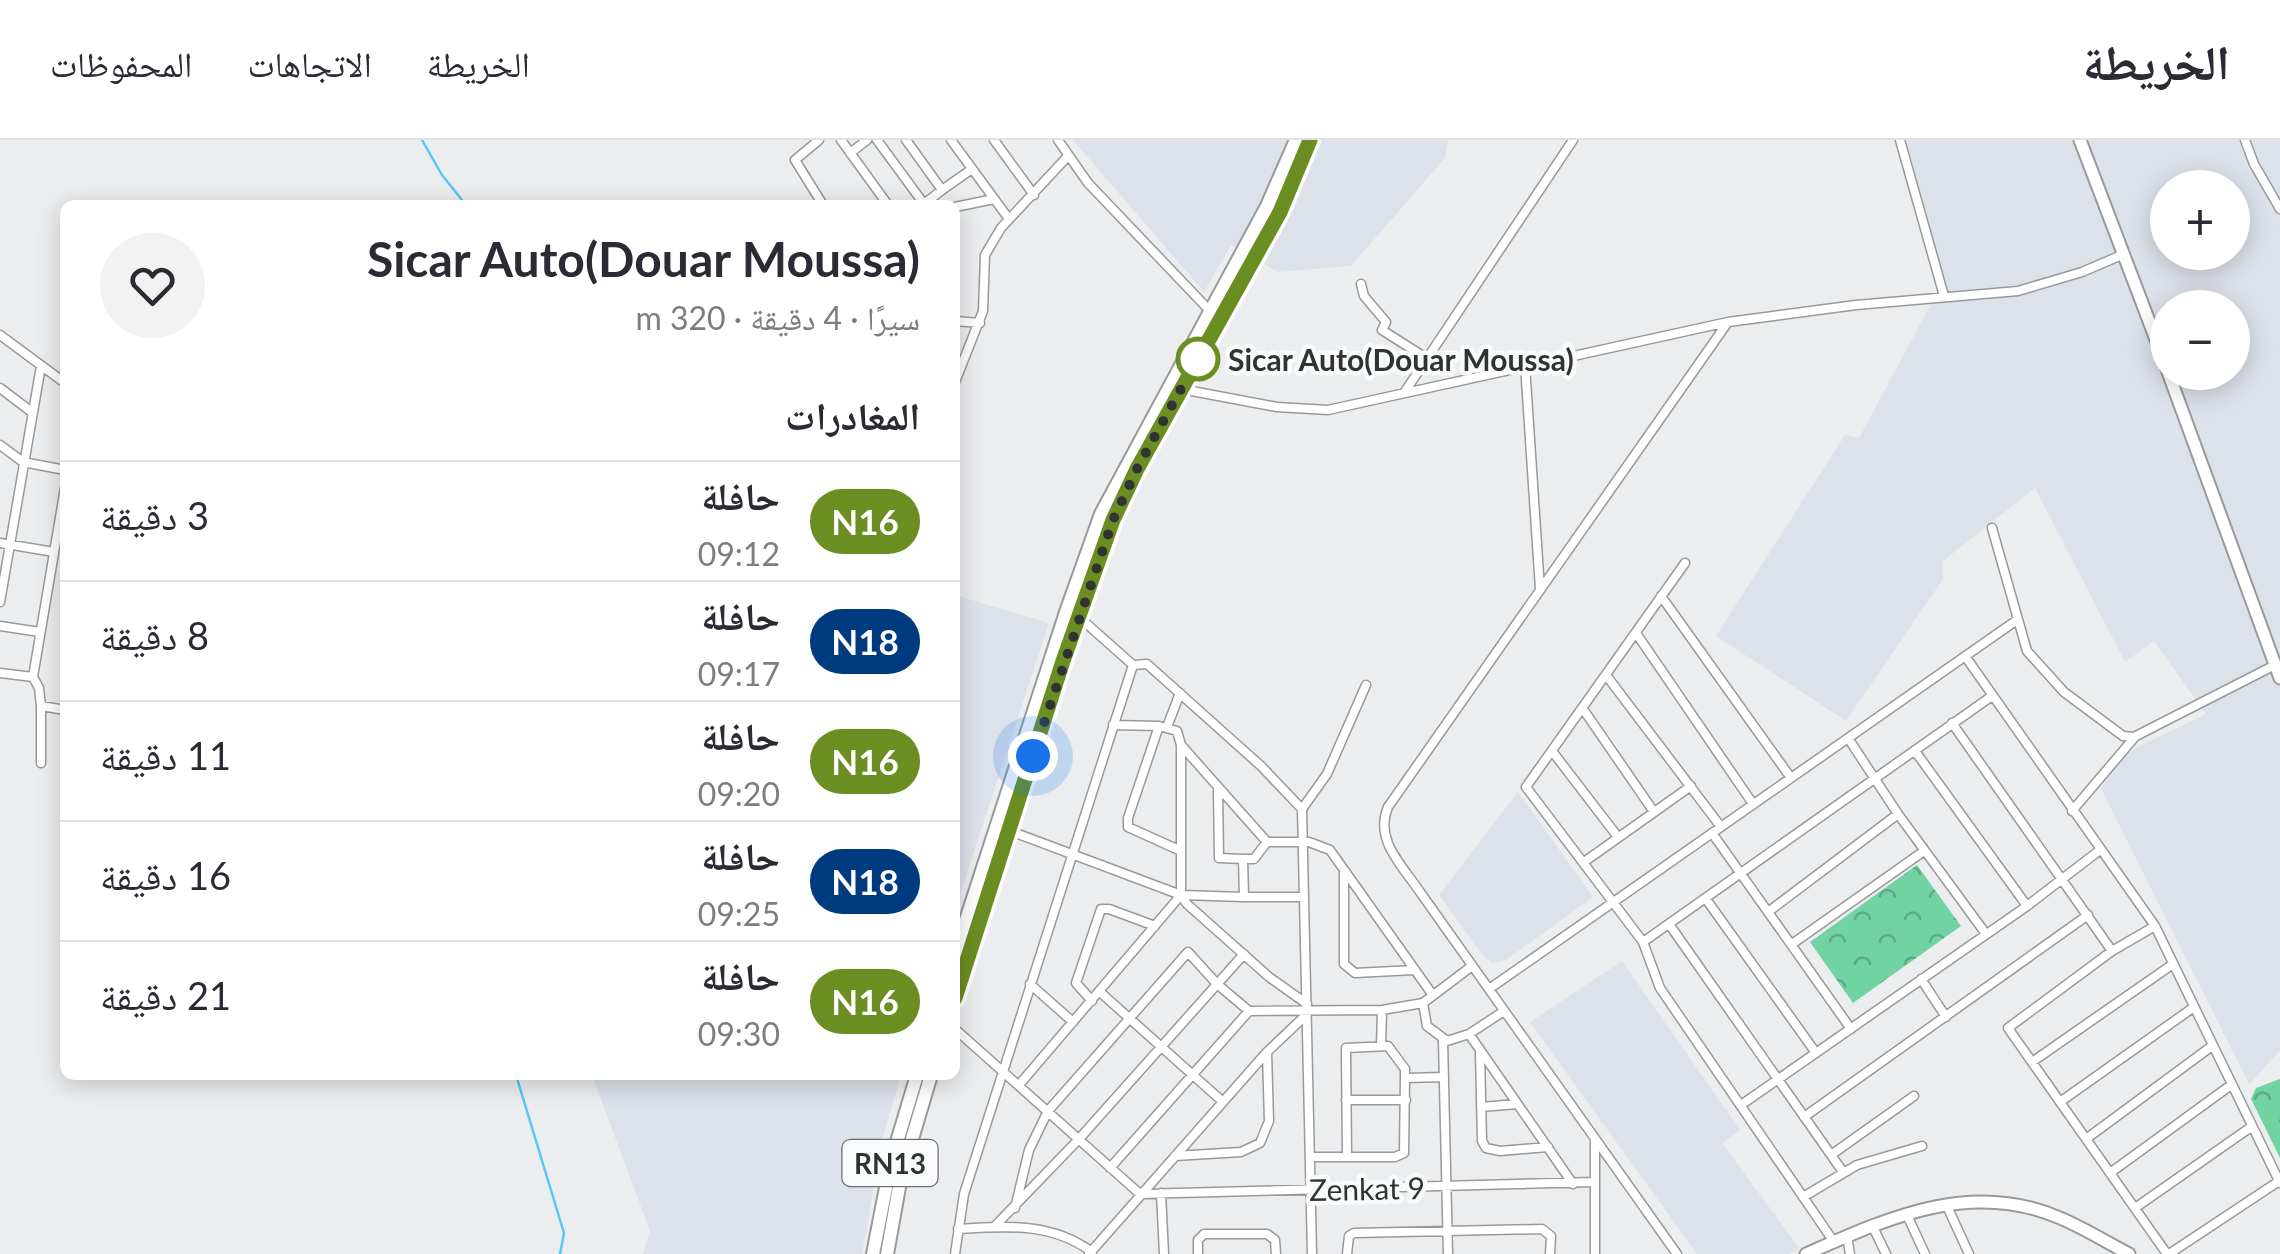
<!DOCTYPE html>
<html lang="ar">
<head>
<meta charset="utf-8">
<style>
  :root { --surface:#fff; --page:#f2f2f3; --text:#2b2b33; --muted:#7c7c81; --line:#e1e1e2 }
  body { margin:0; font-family:Lato,"Noto Naskh Arabic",sans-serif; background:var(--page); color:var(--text); direction:rtl; height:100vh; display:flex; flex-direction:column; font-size:38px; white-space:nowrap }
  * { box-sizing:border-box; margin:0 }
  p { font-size:32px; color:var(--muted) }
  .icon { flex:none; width:55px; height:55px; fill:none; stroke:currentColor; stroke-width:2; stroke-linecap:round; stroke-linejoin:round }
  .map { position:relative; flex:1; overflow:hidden; direction:ltr }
  .side { position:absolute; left:60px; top:60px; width:900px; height:880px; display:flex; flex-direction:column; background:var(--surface); border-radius:15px; box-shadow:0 5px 25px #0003; direction:rtl }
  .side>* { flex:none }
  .badge { padding:0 20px; border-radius:32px; font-size:35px; line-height:65px }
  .tools { position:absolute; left:2150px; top:30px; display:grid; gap:20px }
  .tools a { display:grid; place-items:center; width:100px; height:100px; border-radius:50%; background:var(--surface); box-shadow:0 5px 25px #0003; font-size:50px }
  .you { position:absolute; width:50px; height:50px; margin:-25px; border:8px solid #fff; border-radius:50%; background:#1a73e8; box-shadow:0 0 0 15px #1a73e833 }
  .map>.badge { position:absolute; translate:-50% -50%; box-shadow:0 0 0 5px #fff }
  h2 { padding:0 40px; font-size:38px; line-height:90px }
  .round { display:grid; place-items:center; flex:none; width:105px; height:105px; border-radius:52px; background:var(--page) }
  .headline { display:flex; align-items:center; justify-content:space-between; height:170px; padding:0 40px }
  h1 { font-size:48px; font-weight:700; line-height:75px }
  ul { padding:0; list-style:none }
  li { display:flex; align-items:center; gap:30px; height:120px; padding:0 40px; border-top:2px solid var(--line) }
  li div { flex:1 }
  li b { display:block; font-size:38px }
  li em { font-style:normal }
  li .badge { min-width:110px; font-weight:700; text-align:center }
  header { display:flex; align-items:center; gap:60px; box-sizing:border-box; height:140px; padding:0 50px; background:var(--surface); border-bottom:2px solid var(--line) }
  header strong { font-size:48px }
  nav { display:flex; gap:55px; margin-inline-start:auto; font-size:35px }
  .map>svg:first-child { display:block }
  .built { fill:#dde1ea; fill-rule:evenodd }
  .park { fill:url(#park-crowns) }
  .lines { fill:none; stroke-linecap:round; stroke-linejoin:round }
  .stream { stroke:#56c8f5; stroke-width:2.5 }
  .street-casing { stroke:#98999a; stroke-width:11 }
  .secondary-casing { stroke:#98999a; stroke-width:15 }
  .primary-casing { stroke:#98999a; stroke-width:16 }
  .street { stroke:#fff; stroke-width:8 }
  .secondary { stroke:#fff; stroke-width:11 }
  .primary { stroke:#fff; stroke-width:12 }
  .line-casing { stroke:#fff; stroke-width:22 }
  .line { stroke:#6b8e23; stroke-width:15 }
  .walk { stroke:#313232; stroke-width:10; stroke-dasharray:0 18 }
  .stop-dot { fill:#fff; stroke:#6b8e23; stroke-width:5 }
  .labels { text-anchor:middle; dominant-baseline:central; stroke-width:9; stroke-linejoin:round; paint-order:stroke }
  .shield { fill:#f9fafc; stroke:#6d6e6f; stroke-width:2.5 }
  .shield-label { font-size:28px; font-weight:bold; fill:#313232 }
  .stop-label { font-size:30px; font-weight:bold; fill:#313232; stroke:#f9fafc; text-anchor:start }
  .street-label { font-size:30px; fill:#313232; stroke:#f9fafc }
</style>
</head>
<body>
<header>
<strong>الخريطة</strong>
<nav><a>الخريطة</a><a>الاتجاهات</a><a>المحفوظات</a></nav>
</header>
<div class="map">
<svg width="2280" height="1114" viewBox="0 0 2280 1114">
  <defs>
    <pattern id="park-crowns" width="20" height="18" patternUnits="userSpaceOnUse" patternTransform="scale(2.5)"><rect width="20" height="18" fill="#71d2a2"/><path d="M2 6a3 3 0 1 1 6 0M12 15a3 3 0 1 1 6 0" fill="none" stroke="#5dab85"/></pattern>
  </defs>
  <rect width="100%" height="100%" fill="#ecedef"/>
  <!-- built -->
  <path class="built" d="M 1073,0 L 1448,0 L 1445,18 L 1351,126 L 1278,132 L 1231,105 L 1204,152 Z
    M 1906,0 L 2280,0 L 2280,911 L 2249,944 L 2101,649 L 2119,621 L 2136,608 L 2206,574 L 2154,501 L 2125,522 L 2035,348 L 1942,422 L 1943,439 L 1846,581 L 1716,496 L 1845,295 L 1859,298 L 1931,164 L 1946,147 ZM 2168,48 L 2232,48 L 2232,112 L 2168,112 ZM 2168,168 L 2232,168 L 2232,232 L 2168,232 Z
    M 955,455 L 1049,483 L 955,769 Z
    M 1518,652 L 1593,757 L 1506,820 L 1492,823 L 1484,817 L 1439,755 Z
    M 1622,821 L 1740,990 L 1722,1003 L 1799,1108 L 1790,1114 L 1697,1114 L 1530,882 Z
    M 592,935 L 901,935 L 882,1000 L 862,1114 L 643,1114 L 650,1091 Z"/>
  <!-- park -->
  <path class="park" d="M 1917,725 L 1961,786 L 1853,863 L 1810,802 Z
    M 2280,939 L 2280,1018 L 2251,959 L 2256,948 Z"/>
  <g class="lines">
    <!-- stream -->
    <path class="stream" d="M 422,0 L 442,35 L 466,65
      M 516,935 L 564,1093 L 560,1114"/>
    <defs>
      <path id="street" d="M 819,0 L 795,20 L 823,65
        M 841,0 L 888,65
        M 877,0 L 924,64 L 942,50
        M 906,0 L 942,50 L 972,29
        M 951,0 L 1009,79
        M 994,0 L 1034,55
        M 1058,0 L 1088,43 L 1210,171
        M 1900,0 L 1944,156
        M 2245,0 L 2254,24 L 2280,69
        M 850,13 L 867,0
        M 955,67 L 994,59
        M 1361,144 L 1364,156 L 1386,182 L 1382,190 L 1426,218
        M 955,181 L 980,183
        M 0,195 L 65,243
        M 1525,225 L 1540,449
        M 955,242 L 983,171 L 985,115 L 1001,88 L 1068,16
        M 0,248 L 33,273
        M 1181,249 L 1277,267 L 1328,270 L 1728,182 L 1856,165 L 2018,151 L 2082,132 L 2124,114
        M 1404,253 L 1573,0
        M 0,305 L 23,322 L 65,330
        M 1992,388 L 2027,511 L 2064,552 L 2123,596 L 2134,597 L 2275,525
        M 0,403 L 54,412
        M 1685,423 L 1526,647 L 1643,802 L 1660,848 L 1834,1102
        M 1661,456 L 1791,638
        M 0,462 L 41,226
        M 0,486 L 40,492
        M 1636,493 L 1753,664
        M 1965,516 L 2155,786 L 2280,1043
        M 1133,525 L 1147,524 L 1261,626 L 1302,669
        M 0,533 L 33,537 L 65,348
        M 1606,535 L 1721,687
        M 33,537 L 39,548 L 41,566 L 65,570
        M 41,566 L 41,623
        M 1583,569 L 1654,672
        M 1952,583 L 2112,811
        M 1113,585 L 1159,586
        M 1167,587 L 1180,553
        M 1848,598 L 1898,674 L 1986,794
        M 1181,605 L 1177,591 L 1159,586 L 1128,678 L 1128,687 L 1181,711
        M 1552,611 L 1618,697
        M 1915,611 L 2027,766
        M 1218,650 L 1219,718 L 1243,719 L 1244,757 L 1304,757
        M 2072,671 L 2134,598
        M 1010,691 L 1181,755 L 1244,757
        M 1712,693 L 1851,889
        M 1243,719 L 1254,719 L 1267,702
        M 1584,722 L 1691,646
        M 1344,732 L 1344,824 L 1355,833 L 1414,830
        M 1706,759 L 1816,913
        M 1768,772 L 1898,674
        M 1669,784 L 1843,1032
        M 2155,786 L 2112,811 L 2008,888 L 2167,1114
        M 1643,802 L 1992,556
        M 1792,804 L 1924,711
        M 1921,839 L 1946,877
        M 1030,844 L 1073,882
        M 1489,849 L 2017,480
        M 1100,852 L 1223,962
        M 1092,861 L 1076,843 L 1101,769 L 1109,769 L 1155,786
        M 1423,863 L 1427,886 L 1447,901 L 1469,894 L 1504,871
        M 1307,864 L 1269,837 L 1187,764 L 1181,755 L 1181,605 L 1267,702 L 1309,702 L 1330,710 L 1432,854
        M 955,889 L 1140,1054 L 1593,1042
        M 1469,894 L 1573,1044
        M 1443,900 L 1448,1114
        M 1381,906 L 1382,870
        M 1480,913 L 1482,1001 L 1486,1008 L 1500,1011 L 1548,1007
        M 2032,922 L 2173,824
        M 1405,938 L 1405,929 L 1388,906 L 1346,908 L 1347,1017 L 1395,1017 L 1404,1013 L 1405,938 L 1444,937
        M 1019,945 L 1181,755
        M 1346,960 L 1406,960
        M 2060,962 L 2194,867
        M 1741,965 L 2027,766 L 2100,710
        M 1481,967 L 1517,964
        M 1804,977 L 2088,775
        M 1595,999 L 1595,1114
        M 2086,999 L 2212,906
        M 1831,1015 L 1914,956
        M 1175,1016 L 1241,1012 L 1260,1003 L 1269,981 L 1267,912
        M 1310,1017 L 1347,1017
        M 1110,1028 L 1249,871
        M 2110,1033 L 2231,945
        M 1161,1053 L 1164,1114
        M 1803,1057 L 1857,1025 L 1922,1006
        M 1946,1064 L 1969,1114
        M 1015,1068 L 1029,1010 L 1048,971 L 1188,812 L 1217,844 L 1249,871 L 1382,870 L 1423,863 L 1472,826
        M 2135,1068 L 2251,987
        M 1906,1073 L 1925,1114
        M 1872,1085 L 1886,1114
        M 995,1086 L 1079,999 L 1244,814
        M 958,1089 C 1007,1086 1051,1082 1092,1112
        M 1847,1096 L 1850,1114
        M 955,1114 L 964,1054 L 1133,525 L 1079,477
        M 1089,1114 L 1267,912 L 1307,874
        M 1198,1114 L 1198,1100 L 1204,1094 L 1267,1094 L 1275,1100 L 1276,1114
        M 1312,1114 L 1302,669 L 1327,634 L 1366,545
        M 1347,1114 L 1349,1096 L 1354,1093 L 1542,1089 L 1551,1096 L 1550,1114
        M 1677,1114 L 1420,752 C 1402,725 1374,700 1388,667 L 1728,182
        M 2169,1114 L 2279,1041"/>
      <path id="secondary" d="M 2080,0 L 2168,231
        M 2168,232 L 2280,538
        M 1806,1114 C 1888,1078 1971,1039 2060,1078 C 2084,1088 2106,1102 2129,1114"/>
      <path id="primary" d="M 955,814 L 1066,472 L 1101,374 L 1267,66 L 1296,0
        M 955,858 L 1063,521 L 1113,380 L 1137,329 L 1280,73 L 1310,0
        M 873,1114 L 891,1022 L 917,935
        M 887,1114 L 901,1036 L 931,935"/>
    </defs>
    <!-- street casing -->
    <use href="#street" class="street-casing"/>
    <!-- secondary casing -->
    <use href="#secondary" class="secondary-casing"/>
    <!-- primary casing -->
    <use href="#primary" class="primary-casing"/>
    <!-- street -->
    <use href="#street" class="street"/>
    <!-- secondary -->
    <use href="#secondary" class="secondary"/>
    <!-- primary -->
    <use href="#primary" class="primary"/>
  </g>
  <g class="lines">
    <defs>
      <path id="line" d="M 955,858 L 1063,521 L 1113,380 L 1137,329 L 1280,72 L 1310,0"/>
    </defs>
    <!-- line casing -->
    <use href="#line" class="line-casing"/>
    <!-- line -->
    <use href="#line" class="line"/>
    <!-- walk -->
    <path class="walk" d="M 1033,616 L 1113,380 L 1137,329 L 1200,214 L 1198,219"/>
  </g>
  <!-- markers -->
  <circle class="stop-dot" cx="1198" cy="219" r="20"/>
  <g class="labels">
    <!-- shield labels -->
    <rect class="shield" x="842.5" y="1000" width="95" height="46" rx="8"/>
    <g class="shield-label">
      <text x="890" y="1023">RN13</text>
    </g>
    <!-- stop labels -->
    <g class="stop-label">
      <text x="1228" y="219">Sicar Auto(Douar Moussa)</text>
    </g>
    <!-- street labels -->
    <g class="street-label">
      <text transform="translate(1367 1048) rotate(-1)">Zenkat 9</text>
    </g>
  </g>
</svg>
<div class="tools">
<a>+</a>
<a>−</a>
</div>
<div class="you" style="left:1033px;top:616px"></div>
<section class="side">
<div class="headline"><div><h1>Sicar Auto(Douar Moussa)</h1><p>سيرًا · 4 دقيقة · 320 m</p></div><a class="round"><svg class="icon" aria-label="heart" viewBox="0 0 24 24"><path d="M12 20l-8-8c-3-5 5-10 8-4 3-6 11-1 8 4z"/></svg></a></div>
<h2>المغادرات</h2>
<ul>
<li><span class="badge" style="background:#6b8e23;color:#fff">N16</span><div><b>حافلة</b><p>09:12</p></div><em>3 دقيقة</em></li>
<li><span class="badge" style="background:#003b80;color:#fff">N18</span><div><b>حافلة</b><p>09:17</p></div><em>8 دقيقة</em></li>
<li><span class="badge" style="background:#6b8e23;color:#fff">N16</span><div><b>حافلة</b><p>09:20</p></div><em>11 دقيقة</em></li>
<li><span class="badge" style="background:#003b80;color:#fff">N18</span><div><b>حافلة</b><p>09:25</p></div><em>16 دقيقة</em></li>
<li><span class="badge" style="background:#6b8e23;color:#fff">N16</span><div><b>حافلة</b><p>09:30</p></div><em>21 دقيقة</em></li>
</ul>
</section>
</div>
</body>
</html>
